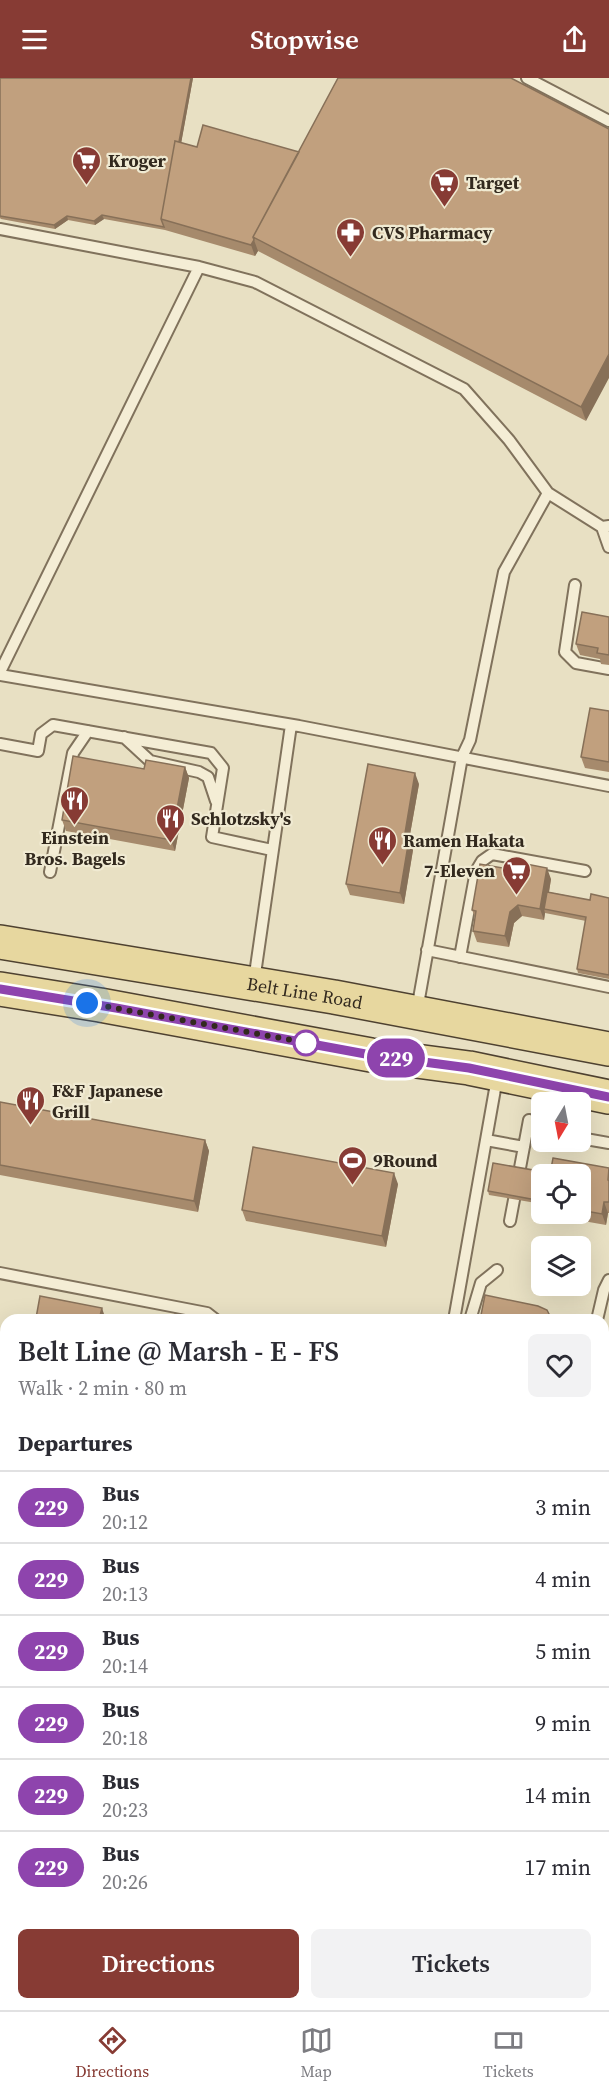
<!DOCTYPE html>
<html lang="en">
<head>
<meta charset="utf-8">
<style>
  :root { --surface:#fff; --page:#f2f2f3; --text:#2b2b33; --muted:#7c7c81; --line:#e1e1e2; --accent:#873b34 }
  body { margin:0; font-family:"Source Serif 4",serif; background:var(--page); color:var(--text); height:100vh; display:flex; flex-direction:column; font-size:22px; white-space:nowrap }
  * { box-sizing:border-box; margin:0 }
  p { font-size:20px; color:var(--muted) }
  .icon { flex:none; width:33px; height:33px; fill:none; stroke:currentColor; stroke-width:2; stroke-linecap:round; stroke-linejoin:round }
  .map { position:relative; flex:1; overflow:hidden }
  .sheet { position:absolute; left:0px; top:1236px; width:609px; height:696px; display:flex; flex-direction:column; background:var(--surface); border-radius:18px 18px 0 0; box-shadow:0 6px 24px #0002 }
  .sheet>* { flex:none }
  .badge { padding:0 12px; border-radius:20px; font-size:21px; line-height:39px }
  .needle { width:39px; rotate:190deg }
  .buttons { position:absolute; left:531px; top:1014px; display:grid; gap:12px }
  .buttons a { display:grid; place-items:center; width:60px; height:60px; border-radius:9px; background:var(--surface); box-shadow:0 6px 24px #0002; font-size:30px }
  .you { position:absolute; width:30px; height:30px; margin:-15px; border:4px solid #fff; border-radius:50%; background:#1a73e8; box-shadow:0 0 0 9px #1a73e833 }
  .map>.badge { position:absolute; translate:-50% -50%; box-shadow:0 0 0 3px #fff }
  h2 { padding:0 18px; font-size:22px; line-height:54px }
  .round { display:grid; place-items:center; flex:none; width:63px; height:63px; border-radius:9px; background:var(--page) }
  .summary { display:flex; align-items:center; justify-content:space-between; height:102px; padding:0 18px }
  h1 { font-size:28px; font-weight:600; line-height:45px }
  .cta { display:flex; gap:12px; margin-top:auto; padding:12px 18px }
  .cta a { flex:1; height:69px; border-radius:9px; background:var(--accent); color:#fff; font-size:24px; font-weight:600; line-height:69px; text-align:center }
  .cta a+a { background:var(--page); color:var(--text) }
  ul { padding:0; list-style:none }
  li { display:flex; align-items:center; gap:18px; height:72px; padding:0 18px; border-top:2px solid var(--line) }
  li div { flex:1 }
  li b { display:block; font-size:22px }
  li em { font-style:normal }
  li .badge { min-width:66px; font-weight:700; text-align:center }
  header { display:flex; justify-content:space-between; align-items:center; height:78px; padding:0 18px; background:var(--accent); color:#fff; font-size:27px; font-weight:600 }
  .dock { display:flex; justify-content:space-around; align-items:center; height:84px; border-top:2px solid var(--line); background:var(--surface); font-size:16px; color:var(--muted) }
  .dock a { display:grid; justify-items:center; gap:3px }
  .dock .on { color:var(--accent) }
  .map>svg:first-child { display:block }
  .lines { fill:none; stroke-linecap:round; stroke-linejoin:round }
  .service-casing { stroke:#80725c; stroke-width:14 }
  .secondary-casing { stroke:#62543f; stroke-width:33 }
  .primary-casing { stroke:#4e4130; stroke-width:36 }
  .service { stroke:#f4edd5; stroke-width:10 }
  .secondary { stroke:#f4edd5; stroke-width:30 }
  .primary { stroke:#e7d79f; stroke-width:33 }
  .wall { fill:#a68a6c }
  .shaded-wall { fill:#877058 }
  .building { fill:#c1a07e; stroke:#877058; stroke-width:1.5 }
  .line-casing { stroke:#fff; stroke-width:14 }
  .line { stroke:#8e44ad; stroke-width:9 }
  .walk { stroke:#32291e; stroke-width:6; stroke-dasharray:0 10.8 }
  .stop-dot { fill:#fff; stroke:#8e44ad; stroke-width:3 }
  .labels { text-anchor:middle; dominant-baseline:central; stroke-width:4.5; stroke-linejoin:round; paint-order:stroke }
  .poi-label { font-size:18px; font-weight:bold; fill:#32291e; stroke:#f0ead2; text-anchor:start }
  .street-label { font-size:18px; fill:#32291e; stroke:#f0ead2 }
</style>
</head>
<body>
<header><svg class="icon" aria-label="menu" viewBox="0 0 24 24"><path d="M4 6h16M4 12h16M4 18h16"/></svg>Stopwise<svg class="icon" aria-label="share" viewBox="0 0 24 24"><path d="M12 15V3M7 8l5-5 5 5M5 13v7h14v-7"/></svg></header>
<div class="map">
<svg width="609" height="1932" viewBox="0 0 609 1932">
  <rect width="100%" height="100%" fill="#e8e0c3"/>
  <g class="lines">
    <defs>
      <path id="service" d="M 527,0 L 609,43
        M 0,151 L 199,189 L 255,204 L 464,311 L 509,362 L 548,415 L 602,449
        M 609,448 L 602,449 L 609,469
        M 575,507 L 565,574 L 576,585 L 609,591
        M 0,594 L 199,189
        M 0,597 L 299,648 L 609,708
        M 124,659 L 150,683 L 199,694 L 208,699 L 216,723
        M 0,666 L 38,673 L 41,656 L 53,647 L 211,675 L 223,690 L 212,759 L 272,772
        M 50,794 L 73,675 L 88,653
        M 427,872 L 609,909
        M 460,879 L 476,793 L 482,783 L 492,776 L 585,793
        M 254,903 L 291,647
        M 417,932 L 462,679 L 470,662 L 504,494 L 548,415
        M 529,1042 L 533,1050 L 542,1054
        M 580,1060 L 609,1065
        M 486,1062 L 524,1069
        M 510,1143 L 529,1042
        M 0,1195 L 207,1235 L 216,1242
        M 454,1242 L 497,1000
        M 470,1242 L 481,1205 L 497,1192
        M 597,1242 L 604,1212 L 609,1202
        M 603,1372 L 609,1373
        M 0,1400 L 6,1401
        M 603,1664 L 609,1655
        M 603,1762 L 609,1765
        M 603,1850 L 609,1853
        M 0,1930 L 6,1919
        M 393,1932 L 398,1926
        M 578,1932 L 581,1926"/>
      <path id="secondary" d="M 603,1434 L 609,1416
        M 603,1524 L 609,1513
        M 24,1926 L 39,1932
        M 236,1932 L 241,1926
        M 301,1932 L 307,1926"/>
      <g id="primary">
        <path id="s1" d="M 0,864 L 334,919 L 609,971"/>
        <path d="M 0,911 L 100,927 L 371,977 L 469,990 L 609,1019"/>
      </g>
    </defs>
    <!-- service casing -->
    <use href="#service" class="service-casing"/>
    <!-- secondary casing -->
    <use href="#secondary" class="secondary-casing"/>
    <!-- primary casing -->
    <use href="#primary" class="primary-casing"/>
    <!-- service -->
    <use href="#service" class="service"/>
    <!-- secondary -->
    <use href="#secondary" class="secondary"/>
    <!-- primary -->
    <use href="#primary" class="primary"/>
  </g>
  <!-- wall -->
  <path class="wall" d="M 0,0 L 193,0 L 181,65 L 197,69 L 299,74 L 511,0 L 586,343 L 258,173 L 255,178 L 165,152 L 104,141 L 95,147 L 68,142 L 55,151 L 1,141 L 0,140 Z
    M 609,539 L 609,587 L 601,586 L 600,581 L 580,577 L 576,566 Z
    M 609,633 L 609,694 L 585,690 L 581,679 Z
    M 185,689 L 189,700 L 175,773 L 66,753 L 62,742 L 144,691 Z
    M 419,706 L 409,762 L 413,772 L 404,826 L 350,817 L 346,806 Z
    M 551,801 L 549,814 L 590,822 L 609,820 L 609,901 L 578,895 L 577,891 L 586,843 L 545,835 L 544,842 L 522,838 L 514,845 L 509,869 L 477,864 L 473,853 L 475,839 L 472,832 Z
    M 0,1024 L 205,1062 L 209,1073 L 198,1134 L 0,1097 Z
    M 553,1080 L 609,1090 L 609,1135 L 608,1135 L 606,1147 L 549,1137 L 548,1136 L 580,1136 L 580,1096 L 542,1096 L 542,1126 L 489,1117 L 488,1113 L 493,1085 L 550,1095 Z
    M 398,1106 L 386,1169 L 246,1143 L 242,1132 Z
    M 0,1290 L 3,1366 L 0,1365 Z"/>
  <!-- shaded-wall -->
  <path class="shaded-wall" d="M 191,0 L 193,0 L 167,143 L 165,142 Z
    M 102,137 L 104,141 L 95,147 L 94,143 Z
    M 67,138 L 68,142 L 55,151 L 54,147 Z
    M 254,162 L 258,173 L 255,178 L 251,167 Z
    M 609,276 L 609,300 L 586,343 L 581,329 Z
    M 185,689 L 189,700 L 175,773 L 171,762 Z
    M 415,695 L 419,706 L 409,762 L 413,772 L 404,826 L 400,815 L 404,761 Z
    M 547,790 L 551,801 L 546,832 L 544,831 L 545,835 L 544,842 L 540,831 Z
    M 518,827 L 522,838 L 514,845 L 509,869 L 505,858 L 510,834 Z
    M 205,1062 L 209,1073 L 198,1134 L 194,1123 Z
    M 394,1095 L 398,1106 L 386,1169 L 382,1158 Z
    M 604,1124 L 608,1135 L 606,1147 L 602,1136 Z
    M 102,1230 L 106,1242 L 99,1242 Z
    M 6,1307 L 6,1349 L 3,1366 L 0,1358 L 0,1340 Z
    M 6,1744 L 6,1785 L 0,1818 L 0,1776 Z"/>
  <!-- building -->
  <path class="building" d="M 0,0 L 191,0 L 179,64 L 175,63 L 161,141 L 164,149 L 102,137 L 94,143 L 67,138 L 54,147 L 0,138 Z
    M 338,0 L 511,0 L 609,51 L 609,276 L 581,329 L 253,159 Z
    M 203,47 L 299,74 L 253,159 L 254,162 L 251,167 L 161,141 L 175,63 L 197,69 Z
    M 582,534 L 609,539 L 609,577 L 597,575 L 598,570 L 576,566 Z
    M 590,630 L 609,633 L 609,684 L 581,679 Z
    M 73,678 L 144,691 L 146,682 L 185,689 L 171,762 L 62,742 Z
    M 368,686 L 415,695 L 404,761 L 409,761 L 400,815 L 346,806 Z
    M 516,784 L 547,790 L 540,831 L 518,827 L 510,834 L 505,858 L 473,853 L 476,833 L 472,832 L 480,786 L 515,792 Z
    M 547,814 L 590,822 L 591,816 L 609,820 L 609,897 L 577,891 L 586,839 L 544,831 Z
    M 0,1024 L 205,1062 L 194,1123 L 0,1087 Z
    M 253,1069 L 394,1095 L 382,1158 L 242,1132 Z
    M 553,1080 L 609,1090 L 608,1102 L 609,1103 L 609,1124 L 604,1124 L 602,1136 L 580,1132 L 580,1096 L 550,1096 Z
    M 493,1085 L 550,1095 L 550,1096 L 542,1096 L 542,1123 L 488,1113 Z
    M 485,1217 L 538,1228 L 547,1232 L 552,1242 L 480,1242 Z
    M 40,1218 L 102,1230 L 99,1242 L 43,1242 L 36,1240 Z
    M 175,1236 L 183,1242 L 171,1242 Z
    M 0,1290 L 6,1291 L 6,1307 L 0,1340 Z
    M 5,1400 L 6,1744 L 0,1776 L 0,1429 Z"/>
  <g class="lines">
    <defs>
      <path id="line" d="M 0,911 L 116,930 L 371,977 L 469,990 L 609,1019"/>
    </defs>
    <!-- line casing -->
    <use href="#line" class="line-casing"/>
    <!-- line -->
    <use href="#line" class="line"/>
    <!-- walk -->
    <path class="walk" d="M 87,925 L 314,966 L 306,965"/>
  </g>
  <!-- icons -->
  <defs>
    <symbol id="supermarket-pin" viewBox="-11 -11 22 30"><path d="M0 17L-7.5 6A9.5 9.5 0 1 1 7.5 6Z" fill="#873b34" stroke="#f0ead2"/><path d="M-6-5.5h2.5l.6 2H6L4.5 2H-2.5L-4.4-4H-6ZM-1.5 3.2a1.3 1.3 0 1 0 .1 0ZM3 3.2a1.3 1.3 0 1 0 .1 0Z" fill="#fff"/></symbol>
    <symbol id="pharmacy-pin" viewBox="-11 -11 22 30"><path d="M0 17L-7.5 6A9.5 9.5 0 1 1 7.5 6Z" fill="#873b34" stroke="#f0ead2"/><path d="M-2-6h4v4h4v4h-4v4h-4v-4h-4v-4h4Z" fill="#fff"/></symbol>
    <symbol id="restaurant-pin" viewBox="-11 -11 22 30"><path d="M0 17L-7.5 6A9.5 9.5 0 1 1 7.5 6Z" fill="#873b34" stroke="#f0ead2"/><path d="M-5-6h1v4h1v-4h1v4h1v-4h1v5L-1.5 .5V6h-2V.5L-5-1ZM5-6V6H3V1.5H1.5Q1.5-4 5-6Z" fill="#fff"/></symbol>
    <symbol id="stadium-pin" viewBox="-11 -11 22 30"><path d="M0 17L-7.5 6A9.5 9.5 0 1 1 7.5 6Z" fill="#873b34" stroke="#f0ead2"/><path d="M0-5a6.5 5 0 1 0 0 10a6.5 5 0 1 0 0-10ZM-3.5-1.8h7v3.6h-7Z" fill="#fff"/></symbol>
  </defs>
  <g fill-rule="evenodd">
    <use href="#supermarket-pin" x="70" y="66" width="33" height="45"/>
    <use href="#supermarket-pin" x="428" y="88" width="33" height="45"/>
    <use href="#pharmacy-pin" x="334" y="138" width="33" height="45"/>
    <use href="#restaurant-pin" x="58" y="706" width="33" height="45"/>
    <use href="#restaurant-pin" x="154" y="724" width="33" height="45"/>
    <use href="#restaurant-pin" x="366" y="746" width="33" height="45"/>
    <use href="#supermarket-pin" x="500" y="776" width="33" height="45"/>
    <use href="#restaurant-pin" x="14" y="1006" width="33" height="45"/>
    <use href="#stadium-pin" x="336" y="1066" width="33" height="45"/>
  </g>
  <!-- markers -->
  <circle class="stop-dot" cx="306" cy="965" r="12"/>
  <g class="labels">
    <!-- poi labels -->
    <g class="poi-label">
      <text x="108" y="82">Kroger</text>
      <text x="466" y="104">Target</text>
      <text x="372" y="154">CVS Pharmacy</text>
      <text x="191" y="740">Schlotzsky's</text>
      <text x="75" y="759" text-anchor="middle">Einstein<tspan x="75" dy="21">Bros. Bagels</tspan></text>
      <text x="403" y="762">Ramen Hakata</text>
      <text x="495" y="792" text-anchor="end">7-Eleven</text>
      <text x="52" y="1012">F&amp;F Japanese<tspan x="52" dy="21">Grill</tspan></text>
      <text x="373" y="1082">9Round</text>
    </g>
    <!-- street labels -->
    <g class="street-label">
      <text stroke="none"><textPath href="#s1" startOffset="309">Belt Line Road</textPath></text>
    </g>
  </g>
</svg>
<div class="buttons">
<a><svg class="needle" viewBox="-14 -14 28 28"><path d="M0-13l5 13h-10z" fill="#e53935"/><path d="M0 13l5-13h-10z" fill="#7c7c81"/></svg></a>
<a><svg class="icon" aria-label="locate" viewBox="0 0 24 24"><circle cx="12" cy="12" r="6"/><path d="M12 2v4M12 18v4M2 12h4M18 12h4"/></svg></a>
<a><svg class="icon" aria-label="layers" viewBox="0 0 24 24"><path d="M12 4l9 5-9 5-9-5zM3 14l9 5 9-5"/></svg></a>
</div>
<div class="you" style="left:87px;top:925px"></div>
<b class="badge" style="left:396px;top:980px;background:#8e44ad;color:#fff">229</b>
<section class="sheet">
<div class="summary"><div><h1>Belt Line @ Marsh - E - FS</h1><p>Walk · 2 min · 80 m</p></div><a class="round"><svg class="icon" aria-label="heart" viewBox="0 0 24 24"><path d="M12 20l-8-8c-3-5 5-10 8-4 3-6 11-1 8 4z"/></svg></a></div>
<h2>Departures</h2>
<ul>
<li><span class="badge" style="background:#8e44ad;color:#fff">229</span><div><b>Bus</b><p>20:12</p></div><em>3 min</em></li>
<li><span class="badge" style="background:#8e44ad;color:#fff">229</span><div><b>Bus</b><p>20:13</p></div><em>4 min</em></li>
<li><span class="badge" style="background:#8e44ad;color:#fff">229</span><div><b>Bus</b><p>20:14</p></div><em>5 min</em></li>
<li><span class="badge" style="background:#8e44ad;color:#fff">229</span><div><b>Bus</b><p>20:18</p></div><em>9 min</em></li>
<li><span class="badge" style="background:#8e44ad;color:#fff">229</span><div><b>Bus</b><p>20:23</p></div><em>14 min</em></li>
<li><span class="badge" style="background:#8e44ad;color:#fff">229</span><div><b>Bus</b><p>20:26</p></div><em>17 min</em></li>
</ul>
<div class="cta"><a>Directions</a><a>Tickets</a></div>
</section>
</div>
<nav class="dock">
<a class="on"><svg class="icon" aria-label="directions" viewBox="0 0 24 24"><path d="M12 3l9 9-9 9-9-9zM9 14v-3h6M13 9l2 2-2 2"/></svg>Directions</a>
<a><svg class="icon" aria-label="map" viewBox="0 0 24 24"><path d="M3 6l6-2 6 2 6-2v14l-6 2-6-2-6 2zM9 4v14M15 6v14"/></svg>Map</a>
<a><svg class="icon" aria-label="tickets" viewBox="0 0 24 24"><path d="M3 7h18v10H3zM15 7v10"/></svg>Tickets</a>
</nav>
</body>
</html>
